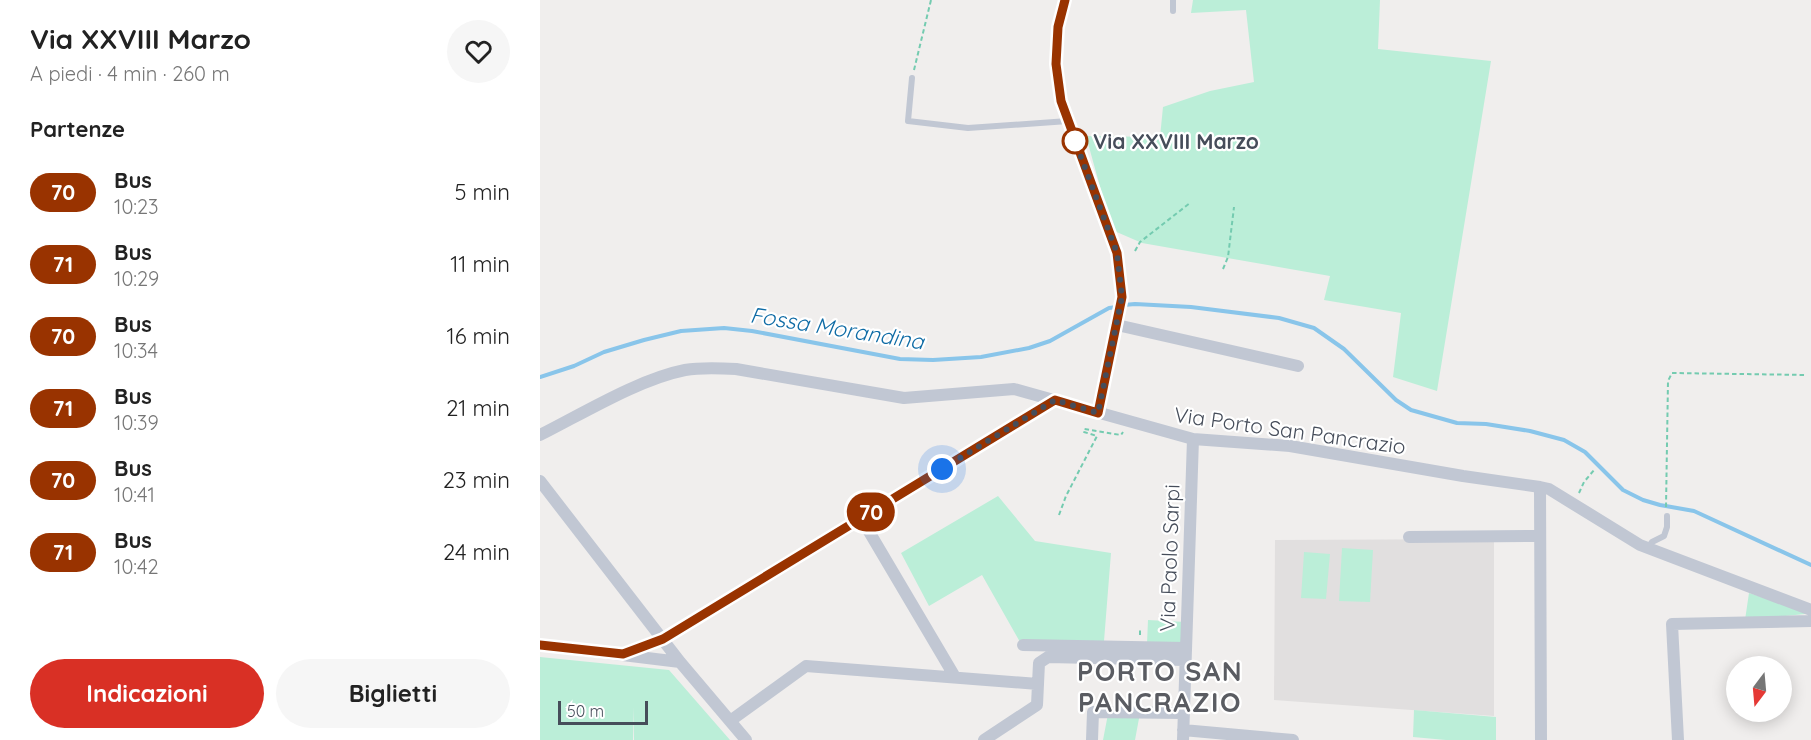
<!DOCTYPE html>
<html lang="it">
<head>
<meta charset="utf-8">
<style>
  :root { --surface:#fff; --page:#f6f6f6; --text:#222; --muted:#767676; --accent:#d93025 }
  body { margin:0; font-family:Quicksand,sans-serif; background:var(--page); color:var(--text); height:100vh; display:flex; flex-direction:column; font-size:22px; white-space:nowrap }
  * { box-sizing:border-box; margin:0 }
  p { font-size:20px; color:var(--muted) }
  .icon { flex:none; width:33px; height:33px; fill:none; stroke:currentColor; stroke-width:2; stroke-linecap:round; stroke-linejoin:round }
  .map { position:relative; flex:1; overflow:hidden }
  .sheet { display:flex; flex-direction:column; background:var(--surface); width:540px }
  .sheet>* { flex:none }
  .badge { padding:0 12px; border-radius:20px; font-size:21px; line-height:39px }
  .needle { width:39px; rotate:196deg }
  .controls { position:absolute; left:1186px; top:656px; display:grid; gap:12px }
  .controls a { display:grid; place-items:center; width:66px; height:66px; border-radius:50%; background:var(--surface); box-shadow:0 3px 15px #0003; font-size:30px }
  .scale { position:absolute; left:18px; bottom:15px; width:90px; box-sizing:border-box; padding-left:6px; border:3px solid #464d5a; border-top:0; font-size:16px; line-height:21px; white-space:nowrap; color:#464d5a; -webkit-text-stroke:4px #fff; paint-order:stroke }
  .you { position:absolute; width:30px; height:30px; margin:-15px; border:4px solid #fff; border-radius:50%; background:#1a73e8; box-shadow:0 0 0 9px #1a73e833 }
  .map>.badge { position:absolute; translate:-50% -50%; box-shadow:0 0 0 3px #fff }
  h2 { padding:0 30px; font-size:22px; line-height:54px }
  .round { display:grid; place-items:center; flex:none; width:63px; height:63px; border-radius:32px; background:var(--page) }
  .overview { display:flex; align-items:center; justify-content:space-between; height:102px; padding:0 30px }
  h1 { font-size:28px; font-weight:800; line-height:45px }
  .cta { display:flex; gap:12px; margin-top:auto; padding:12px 30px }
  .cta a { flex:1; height:69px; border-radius:36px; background:var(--accent); color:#fff; font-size:24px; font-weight:800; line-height:69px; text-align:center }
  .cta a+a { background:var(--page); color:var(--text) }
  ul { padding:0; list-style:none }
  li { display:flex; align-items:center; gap:18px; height:72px; padding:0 30px }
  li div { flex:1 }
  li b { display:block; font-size:22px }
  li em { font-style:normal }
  li .badge { min-width:66px; font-weight:700; text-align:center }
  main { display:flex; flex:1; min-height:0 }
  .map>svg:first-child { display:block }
  .education { fill:#e1dfdf }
  .green { fill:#bbeed8 }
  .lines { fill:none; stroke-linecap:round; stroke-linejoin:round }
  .stream { stroke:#89c5ea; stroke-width:4 }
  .path { stroke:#74cbb0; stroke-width:2; stroke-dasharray:4.5 3; stroke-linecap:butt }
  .lane { stroke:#c1c7d3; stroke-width:6 }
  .street { stroke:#c1c7d3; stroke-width:12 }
  .line-casing { stroke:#fff; stroke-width:14 }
  .line { stroke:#930; stroke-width:9 }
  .walk { stroke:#464d5a; stroke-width:6; stroke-dasharray:0 10.8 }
  .stop-dot { fill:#fff; stroke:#930; stroke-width:3 }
  .labels { text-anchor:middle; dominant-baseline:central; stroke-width:4.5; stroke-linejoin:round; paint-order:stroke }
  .stop-label { font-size:21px; font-weight:bold; fill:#464d5a; stroke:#fff; text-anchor:start }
  .street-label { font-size:21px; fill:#464d5a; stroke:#fff }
  .water-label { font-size:22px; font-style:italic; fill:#0e6ba5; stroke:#fff }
  .district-label { font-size:27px; font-weight:bold; letter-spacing:1.5px; fill:#5a5c62; stroke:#fff }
</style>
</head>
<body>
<main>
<section class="sheet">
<div class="overview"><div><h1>Via XXVIII Marzo</h1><p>A piedi · 4 min · 260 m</p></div><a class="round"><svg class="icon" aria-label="heart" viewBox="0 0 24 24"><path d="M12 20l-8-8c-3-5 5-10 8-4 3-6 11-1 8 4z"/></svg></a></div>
<h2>Partenze</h2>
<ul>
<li><span class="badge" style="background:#930;color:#fff">70</span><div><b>Bus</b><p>10:23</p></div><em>5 min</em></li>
<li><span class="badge" style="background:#930;color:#fff">71</span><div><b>Bus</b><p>10:29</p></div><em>11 min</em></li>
<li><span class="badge" style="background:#930;color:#fff">70</span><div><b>Bus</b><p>10:34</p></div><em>16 min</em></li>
<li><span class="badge" style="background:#930;color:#fff">71</span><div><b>Bus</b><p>10:39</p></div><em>21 min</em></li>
<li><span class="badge" style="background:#930;color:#fff">70</span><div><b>Bus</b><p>10:41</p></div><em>23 min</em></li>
<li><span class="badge" style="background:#930;color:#fff">71</span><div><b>Bus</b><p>10:42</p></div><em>24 min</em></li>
</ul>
<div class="cta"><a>Indicazioni</a><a>Biglietti</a></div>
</section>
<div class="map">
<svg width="1271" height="740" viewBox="0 0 1271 740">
  <rect width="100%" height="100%" fill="#f0eeed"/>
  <!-- education -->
  <path class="education" d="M 954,539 L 954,716 L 734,700 L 735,540 Z"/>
  <!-- green -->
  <path class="green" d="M 653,0 L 840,0 L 838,49 L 951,61 L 897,391 L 853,377 L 861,313 L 784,300 L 790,276 L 602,243 L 572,230 L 546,136 L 620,137 L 623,107 L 670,91 L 714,82 L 706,10 L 651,13 Z
    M 458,496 L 495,541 L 571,553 L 564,641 L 480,642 L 442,575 L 389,606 L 361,553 Z
    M 802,548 L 833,550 L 830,602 L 799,601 Z
    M 764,552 L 790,554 L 786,599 L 761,598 Z
    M 1209,593 L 1265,611 L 1265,614 L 1205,620 Z
    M 608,620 L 646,622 L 645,645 L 607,644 Z
    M 0,657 L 129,670 L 190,740 L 94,740 L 94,707 L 93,740 L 0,740 Z
    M 874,710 L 956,717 L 956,740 L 906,740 L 873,737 Z
    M 600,713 L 595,740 L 563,740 L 568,714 Z"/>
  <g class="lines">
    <!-- stream -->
    <path class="stream" d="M 584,305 L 595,304 L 651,307 L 739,318 L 774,328 L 804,349 L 856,400 L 871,410 L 917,423 L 946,424 L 990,431 L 1024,440 L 1045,452 L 1083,490 L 1103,500 L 1120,505 L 1154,511 L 1271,565
      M 0,377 L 34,366 L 64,352 L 104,340 L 141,331 L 184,328 L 212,331 L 360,359 L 393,360 L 441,357 L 489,348 L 510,341 L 569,308 L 577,307"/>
    <!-- path -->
    <path class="path" d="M 374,70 L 391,0
      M 595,251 L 600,242 L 650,203
      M 683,269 L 688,257 L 694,207
      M 1039,493 L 1044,482 L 1054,470
      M 1126,507 L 1128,381 L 1132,373 L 1267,375
      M 519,515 L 526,496 L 557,436 L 544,432 L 544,429 L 581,435 L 583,432
      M 600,635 L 600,628"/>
    <!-- lane -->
    <path class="lane" d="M 633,11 L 633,0
      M 372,78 L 368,121 L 428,128 L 528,121
      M 1108,548 L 1112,542 L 1124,536 L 1127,527 L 1127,516"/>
    <!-- street -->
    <path class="street" d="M 525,0 L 518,27 L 516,64 L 521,101 L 577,253 L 582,297 L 558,413
      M 577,325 L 758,366
      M 0,435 C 42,414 99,379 145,370 C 162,367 179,368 196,369 L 364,398 L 474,389 L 653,439 L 750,446 L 923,476 L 1000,487 L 1009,489 L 1100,545 L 1271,610
      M 0,481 L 140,662 L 206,740
      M 1000,487 L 1001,740
      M 321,518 L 415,677
      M 869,537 L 1000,536
      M 0,645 L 140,662
      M 483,645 L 645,648
      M 83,654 L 123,639 L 515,400
      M 190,721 L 266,666 L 498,684
      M 643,730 L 753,740
      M 444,740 L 497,705 L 499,663 L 508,657 L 645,660
      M 552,740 L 553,712 L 643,713
      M 643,740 L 653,439
      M 1138,740 L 1132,624 L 1271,621"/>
  </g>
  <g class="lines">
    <defs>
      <path id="line" d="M 0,645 L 83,654 L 123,639 L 515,400 L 558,413 L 582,297 L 577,253 L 521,101 L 516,64 L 518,27 L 525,0"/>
    </defs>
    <!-- line casing -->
    <use href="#line" class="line-casing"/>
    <!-- line -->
    <use href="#line" class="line"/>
    <!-- walk -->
    <path class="walk" d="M 402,469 L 515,400 L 558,413 L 582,297 L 577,253 L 535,141"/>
  </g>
  <!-- markers -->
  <circle class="stop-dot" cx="535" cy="141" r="12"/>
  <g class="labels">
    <!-- stop labels -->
    <g class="stop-label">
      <text x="553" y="141">Via XXVIII Marzo</text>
    </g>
    <!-- street labels -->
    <g class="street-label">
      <text transform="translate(750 430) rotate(8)">Via Porto San Pancrazio</text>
      <text transform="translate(629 558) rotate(-88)">Via Paolo Sarpi</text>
    </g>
    <!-- water labels -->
    <g class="water-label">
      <text transform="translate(297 328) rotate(9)">Fossa Morandina</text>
    </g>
    <!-- district labels -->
    <g class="district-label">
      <text x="620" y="671">PORTO SAN<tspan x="620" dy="31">PANCRAZIO</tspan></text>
    </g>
  </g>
</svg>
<div class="controls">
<a><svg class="needle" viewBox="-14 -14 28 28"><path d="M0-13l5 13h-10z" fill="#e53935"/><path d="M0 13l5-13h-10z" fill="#767676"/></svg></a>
</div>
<div class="scale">50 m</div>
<div class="you" style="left:402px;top:469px"></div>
<b class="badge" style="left:331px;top:512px;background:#930;color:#fff">70</b>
</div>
</main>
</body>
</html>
